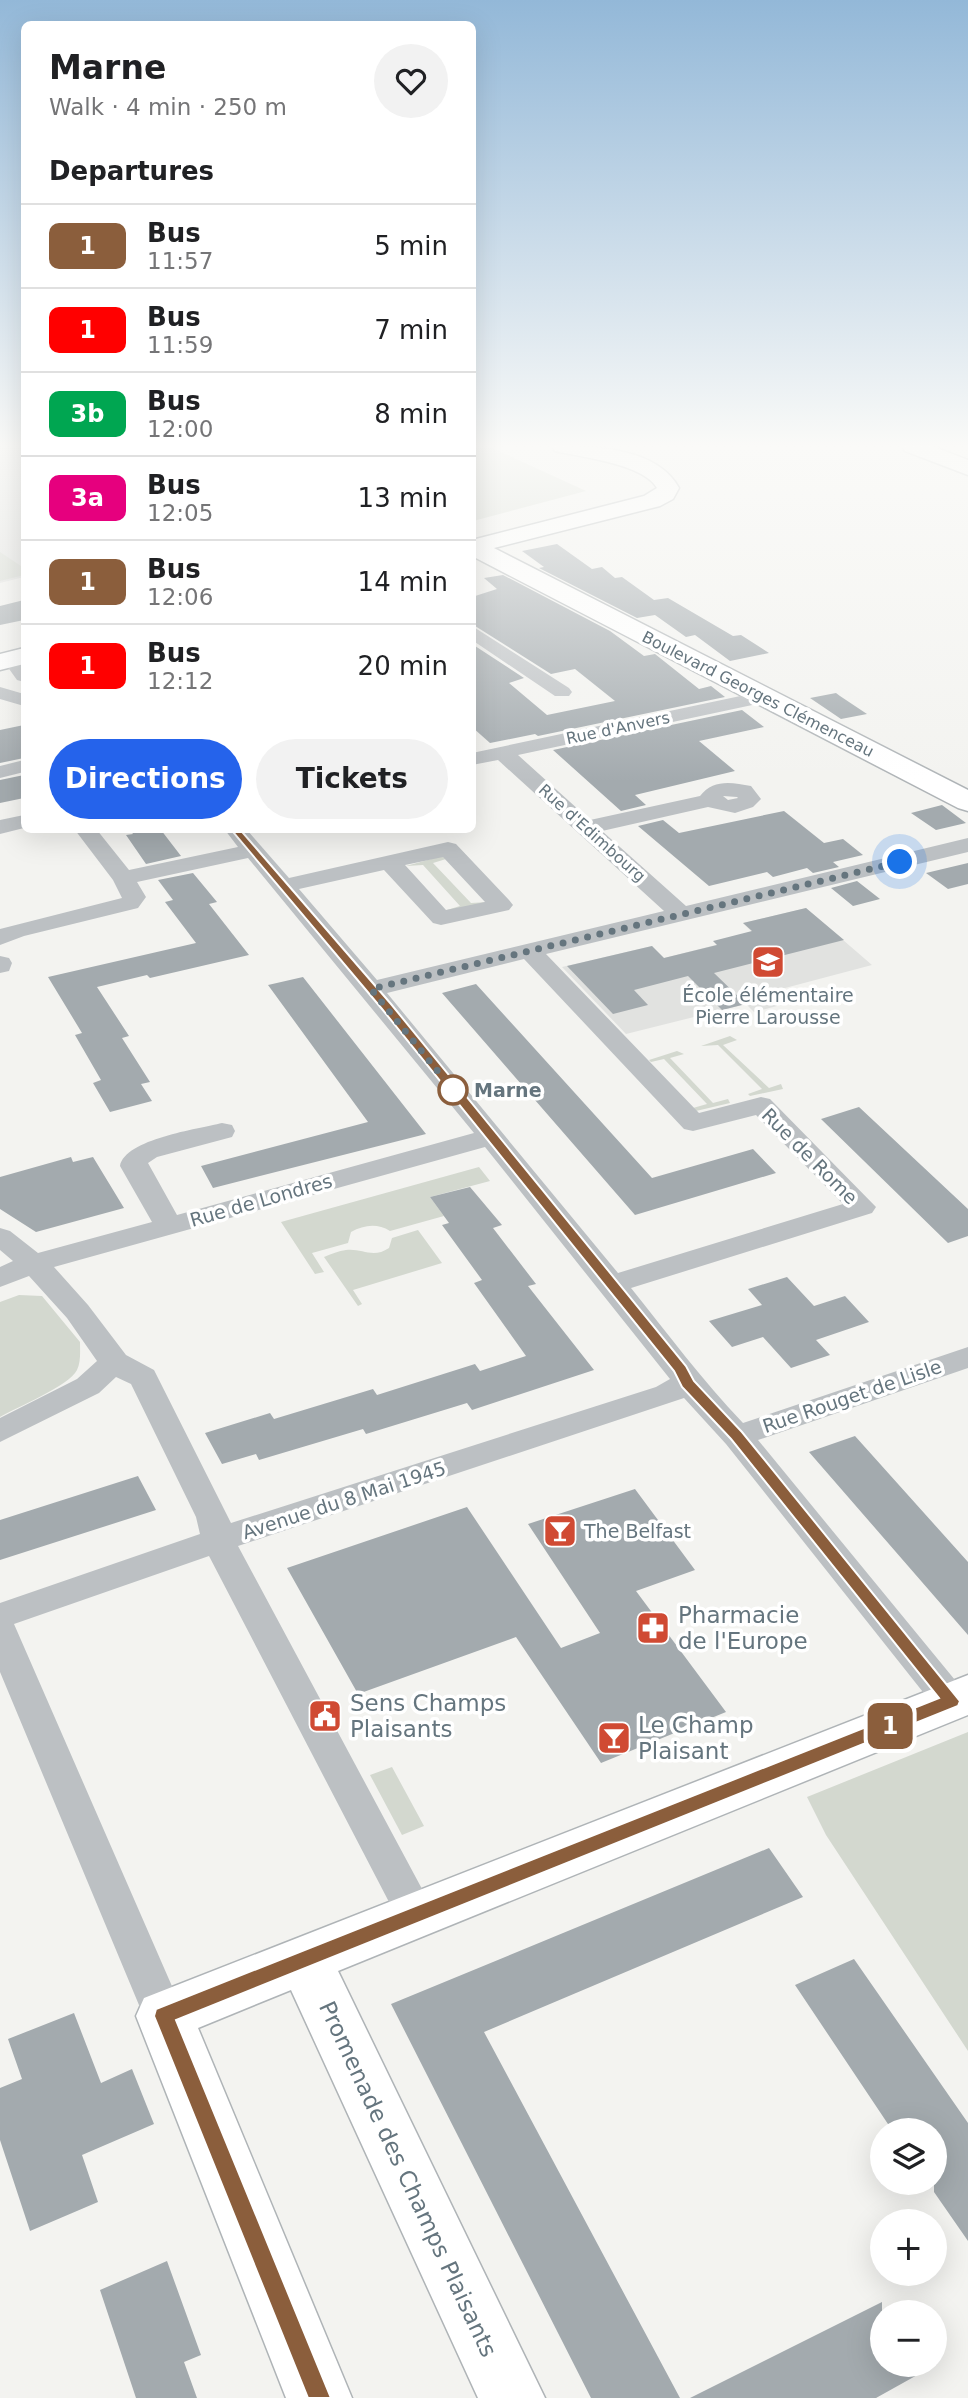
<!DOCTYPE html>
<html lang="en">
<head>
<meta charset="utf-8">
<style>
  :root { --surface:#fff; --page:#f2f2f2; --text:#202124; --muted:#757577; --line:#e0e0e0; --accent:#2563eb }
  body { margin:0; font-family:"DejaVu Sans",sans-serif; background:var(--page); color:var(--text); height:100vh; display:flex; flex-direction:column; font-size:26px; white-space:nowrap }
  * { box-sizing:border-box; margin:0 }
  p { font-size:23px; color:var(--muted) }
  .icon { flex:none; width:38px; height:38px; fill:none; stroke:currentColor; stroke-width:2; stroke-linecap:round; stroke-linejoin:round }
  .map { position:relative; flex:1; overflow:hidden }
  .drawer { position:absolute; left:21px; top:21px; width:455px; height:812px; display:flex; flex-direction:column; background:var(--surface); border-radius:10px; box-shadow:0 7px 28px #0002 }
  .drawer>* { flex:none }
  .badge { padding:0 14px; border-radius:10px; font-size:24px; line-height:46px }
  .buttons { position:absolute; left:870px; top:2118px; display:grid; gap:14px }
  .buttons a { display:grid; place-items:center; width:77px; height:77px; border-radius:50%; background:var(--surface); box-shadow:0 7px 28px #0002; font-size:35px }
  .you { position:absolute; width:35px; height:35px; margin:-18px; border:5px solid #fff; border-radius:50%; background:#1a73e8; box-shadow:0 0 0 10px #1a73e833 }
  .map>.badge { position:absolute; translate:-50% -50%; box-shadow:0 0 0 4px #fff }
  h2 { padding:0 28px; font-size:26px; line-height:63px }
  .round { display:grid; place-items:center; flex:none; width:74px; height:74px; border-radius:37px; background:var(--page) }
  .head { display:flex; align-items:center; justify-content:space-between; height:119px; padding:0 28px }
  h1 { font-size:33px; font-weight:800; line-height:52px }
  .primary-button { display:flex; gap:14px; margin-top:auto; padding:14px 28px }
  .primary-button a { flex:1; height:80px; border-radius:42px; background:var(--accent); color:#fff; font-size:28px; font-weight:800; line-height:80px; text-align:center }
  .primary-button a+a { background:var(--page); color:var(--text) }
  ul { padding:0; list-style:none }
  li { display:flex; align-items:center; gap:21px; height:84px; padding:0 28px; border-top:2px solid var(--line) }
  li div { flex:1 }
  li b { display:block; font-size:26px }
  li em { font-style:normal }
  li .badge { min-width:77px; font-weight:700; text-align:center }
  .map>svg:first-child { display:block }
  .built { fill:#e1e2e0 }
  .green { fill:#d3d8cf }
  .building { fill:#a3aaae }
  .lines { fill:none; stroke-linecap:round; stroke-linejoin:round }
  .secondary-casing { stroke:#afb4b7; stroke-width:3 }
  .primary-casing { stroke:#b0b4b7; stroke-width:3 }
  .street { fill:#bcc0c3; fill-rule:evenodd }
  .secondary { fill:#fff; fill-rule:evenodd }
  .primary { fill:#fff; fill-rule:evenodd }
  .line { fill:#8b5e3c; stroke:#fff; stroke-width:2 }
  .walk { stroke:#65757e; stroke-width:7; stroke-dasharray:0 12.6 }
  .stop-dot { fill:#fff; stroke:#8b5e3c; stroke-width:3.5 }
  .labels { text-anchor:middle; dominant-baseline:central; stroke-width:7; stroke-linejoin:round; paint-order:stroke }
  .far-street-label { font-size:16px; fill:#65757e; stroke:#fff }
  .poi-label { font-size:19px; fill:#65757e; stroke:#fff }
  .stop-label { font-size:19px; font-weight:bold; fill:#65757e; stroke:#fff; text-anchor:start }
  .street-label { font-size:19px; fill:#65757e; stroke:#fff }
  .near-poi-label { font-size:23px; fill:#65757e; stroke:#fff; text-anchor:start }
  .near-street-label { font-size:23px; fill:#65757e; stroke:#fff }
</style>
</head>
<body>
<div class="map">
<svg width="968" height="2398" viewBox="0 0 968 2398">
  <rect width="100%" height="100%" fill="#f3f3f0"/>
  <!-- built -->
  <path class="built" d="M 0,446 L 24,446 L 24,577 L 0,583 Z
    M 806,908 L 872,965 L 770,992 L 777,1006 L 754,1012 L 746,1004 L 626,1034 L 562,967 L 652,946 L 664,958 L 755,935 L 743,923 Z"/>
  <!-- green -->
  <path class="green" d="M 473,446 L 488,446 L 586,491 L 473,521 Z
    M 0,552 L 24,568 L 24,575 L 0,581 Z
    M 442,856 L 446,859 L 433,863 L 471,903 L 488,902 L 449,911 L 447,910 L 460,906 L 423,865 L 406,866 Z
    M 730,1036 L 737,1040 L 723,1045 L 769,1088 L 781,1084 L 783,1089 L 750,1096 L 748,1094 L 762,1089 L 718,1045 L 701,1046 Z
    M 677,1051 L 684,1054 L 670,1058 L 713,1103 L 728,1099 L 730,1103 L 696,1111 L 693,1108 L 707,1104 L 664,1059 L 651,1062 L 649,1060 Z
    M 479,1167 L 490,1181 L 430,1197 L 444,1216 L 390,1231 C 377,1223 364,1225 351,1232 L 348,1243 L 312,1253 L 324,1272 L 315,1274 L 281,1222 Z
    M 418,1230 L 442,1263 L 353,1290 L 362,1304 L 358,1306 L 324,1257 C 331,1254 339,1251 346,1250 C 362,1248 373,1259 389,1248 L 392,1238 Z
    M 19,1295 L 42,1296 L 80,1342 C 80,1351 81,1362 77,1370 C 69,1386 17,1407 0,1417 L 0,1302 Z
    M 968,1732 L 968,2051 L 826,1835 L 807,1797 Z
    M 392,1767 L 424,1826 L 402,1835 L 370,1775 Z"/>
  <!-- building -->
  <path class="building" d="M 557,544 L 592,569 L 602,567 L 615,578 L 622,577 L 654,600 L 668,598 L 733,636 L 741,635 L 769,653 L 730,661 L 695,635 L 686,637 L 655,615 L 637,618 L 539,568 L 544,567 L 522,551 Z
    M 503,575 L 610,631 L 644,656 L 655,654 L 699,689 L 711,686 L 725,697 L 538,736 L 535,734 L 490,743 L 472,727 L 472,644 L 524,678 L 509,683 L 547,715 L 615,701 L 575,669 L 551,674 L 472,624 L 472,597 L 497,589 L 484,578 Z
    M 24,600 L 24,620 L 0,625 L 0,606 Z
    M 836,693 L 840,696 L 867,714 L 841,719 L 810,698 Z
    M 742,710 L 764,727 L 699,741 L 735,771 L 635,795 L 646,805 L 621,811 L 553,750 Z
    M 24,725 L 24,758 L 0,763 L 0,730 Z
    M 24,775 L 24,798 L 0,803 L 0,780 Z
    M 942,805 L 966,823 L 936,830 L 911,813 Z
    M 784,811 L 824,843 L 843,839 L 863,855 L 833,862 L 839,867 L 813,873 L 807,868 L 773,877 L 767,872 L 709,886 L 638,826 L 663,820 L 679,833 Z
    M 130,830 L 161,830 L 181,856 L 146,864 L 126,835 L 133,834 Z
    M 968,863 L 968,884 L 948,889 L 926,873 Z
    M 193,873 L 217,902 L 209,904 L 249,955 L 150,978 L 147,975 L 97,987 L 129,1036 L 122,1038 L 150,1082 L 141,1084 L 152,1101 L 110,1112 L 93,1083 L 101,1080 L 75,1035 L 82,1033 L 48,977 L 196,943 L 165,902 L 173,900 L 158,880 Z
    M 857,881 L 880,899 L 853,906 L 831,888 Z
    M 806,908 L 844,940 L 714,973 L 746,1004 L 722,1010 L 688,976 L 634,990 L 648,1005 L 613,1014 L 567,966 L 652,946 L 664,958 L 717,945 L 713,941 L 752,931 L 743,923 Z
    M 303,977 L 426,1134 L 213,1188 L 201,1166 L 368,1122 L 268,985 Z
    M 476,984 L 652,1178 L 753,1149 L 776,1173 L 635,1215 L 442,993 Z
    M 859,1107 L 968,1209 L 968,1236 L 948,1243 L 821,1119 Z
    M 71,1157 L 73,1162 L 93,1157 L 124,1208 L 36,1232 L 0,1209 L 0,1177 Z
    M 470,1187 L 502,1225 L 493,1228 L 536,1284 L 528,1286 L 594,1370 L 472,1410 L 467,1403 L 366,1434 L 363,1429 L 259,1460 L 256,1454 L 222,1464 L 205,1433 L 270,1413 L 274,1419 L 373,1389 L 377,1395 L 475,1364 L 480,1371 L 526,1356 L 474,1283 L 482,1280 L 442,1225 L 449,1223 L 430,1197 Z
    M 787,1277 L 814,1306 L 845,1296 L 869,1322 L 816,1340 L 830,1355 L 791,1368 L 763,1337 L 732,1347 L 709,1321 L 762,1305 L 748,1289 Z
    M 855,1436 L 968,1562 L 968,1635 L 809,1452 Z
    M 138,1476 L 156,1510 L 0,1560 L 0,1520 Z
    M 635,1489 L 695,1570 L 636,1591 L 726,1712 L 601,1763 L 516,1637 L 358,1694 L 287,1568 L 467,1507 L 561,1648 L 600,1633 L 528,1524 Z
    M 769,1848 L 803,1897 L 484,2032 L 680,2398 L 591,2398 L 391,2004 Z
    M 854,1959 L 968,2123 L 968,2241 L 934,2192 L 934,2130 L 892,2130 L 795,1985 Z
    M 74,2013 L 101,2083 L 132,2069 L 154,2124 L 82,2155 L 98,2202 L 30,2231 L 0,2140 L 0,2088 L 22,2079 L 8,2039 Z
    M 167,2261 L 201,2355 L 184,2362 L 197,2398 L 136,2398 L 100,2290 Z
    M 882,2302 L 882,2364 L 937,2364 L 876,2398 L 690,2398 Z"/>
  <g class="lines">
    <defs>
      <path id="secondary" d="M 552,446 C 593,446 657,447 679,488 L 673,499 L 660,506 L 494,548 L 968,790 L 968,811 L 958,808 L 472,556 L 472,540 L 644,496 L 657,488 C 644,464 581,457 555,451 Z
        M 24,648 L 24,664 L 0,670 L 0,654 Z
        M 968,1675 L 968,1715 L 338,1971 L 545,2398 L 478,2398 L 291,1990 L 198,2028 L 352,2398 L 286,2398 L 136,2016 L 144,1998 Z"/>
      <path id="primary" d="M 902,446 L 932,446 L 968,460 L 968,475 L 905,451 Z"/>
    </defs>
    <!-- secondary casing -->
    <use href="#secondary" class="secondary-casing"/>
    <!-- primary casing -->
    <use href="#primary" class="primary-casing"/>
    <!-- street -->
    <path class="street" d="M 472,626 L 569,688 L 572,692 L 569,696 L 555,696 L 472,640 Z
      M 12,653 L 19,655 L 24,663 L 24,682 L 17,680 L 2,659 Z
      M 0,687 L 24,694 L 24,706 L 0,699 Z
      M 764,691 L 771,693 L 774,697 L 771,701 L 518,755 L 590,820 L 700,796 C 713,779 731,782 751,786 L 761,799 L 753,807 L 735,813 L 708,807 L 602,831 L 686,906 L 968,838 L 968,852 L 546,954 L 699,1113 L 761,1097 L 770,1099 L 876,1207 L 872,1213 L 631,1288 C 668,1334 702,1380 743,1423 L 968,1347 L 968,1368 L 758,1440 L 964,1691 L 968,1703 L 964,1711 L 951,1715 L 938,1711 L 726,1444 L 684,1398 L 238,1546 L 436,1915 L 430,1927 L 416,1932 L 402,1927 L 209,1556 L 14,1624 L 185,2016 L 179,2029 L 164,2034 L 149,2029 L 0,1672 L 0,1603 L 200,1534 L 196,1517 L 131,1384 L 116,1377 L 99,1393 L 0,1442 L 0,1418 L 77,1379 L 97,1361 L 67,1318 L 29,1276 L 0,1287 L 0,1267 L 13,1261 L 0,1250 L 0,1228 L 10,1231 L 38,1253 L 152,1222 L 120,1166 C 125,1139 198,1129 222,1123 L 232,1125 L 235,1131 L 232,1137 L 157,1157 L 148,1163 L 177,1215 L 474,1133 L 248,858 L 137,882 L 146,897 L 138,908 L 24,936 L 0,945 L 0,929 L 122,898 L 113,880 L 75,830 L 97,830 L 129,870 L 238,847 L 225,830 L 247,830 L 289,878 L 448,842 L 456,844 L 509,900 L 513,905 L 509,910 L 441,925 L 433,923 L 384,870 L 299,889 L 377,980 L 664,911 L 498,760 L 472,765 L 472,753 ZM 723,796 L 737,797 L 738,798 L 728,800 ZM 443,857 L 485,902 L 446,910 L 405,865 ZM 524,959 L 684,1129 L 693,1131 L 756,1115 L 843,1204 L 618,1273 L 387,993 ZM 485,1147 L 670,1379 L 656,1387 L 231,1523 L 154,1370 L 126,1355 L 88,1305 L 54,1267 Z
      M 24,760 L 24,772 L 0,778 L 0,766 Z
      M 24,815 L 24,828 L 0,834 L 0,820 Z
      M 0,956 L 9,958 L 12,963 L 9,971 L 0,973 Z"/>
    <!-- secondary -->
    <use href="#secondary" class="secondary"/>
    <!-- primary -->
    <use href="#primary" class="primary"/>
  </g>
  <!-- sky -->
  <linearGradient id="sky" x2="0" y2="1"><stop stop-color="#93b8d8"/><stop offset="0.57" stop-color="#fafaf8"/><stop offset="1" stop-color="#fafaf8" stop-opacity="0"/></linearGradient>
  <rect width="968" height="782" fill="url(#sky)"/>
  <!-- line -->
  <path class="line" d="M 237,826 L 391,1004 L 686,1366 L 694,1381 L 742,1432 L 960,1701 L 958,1706 L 176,2020 L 331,2398 L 308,2398 L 154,2016 L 156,2009 L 939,1698 L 731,1439 L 682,1387 L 674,1371 L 382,1009 L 233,832 L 233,827 Z"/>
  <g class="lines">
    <!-- walk -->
    <path class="walk" d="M 453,1090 L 371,989 L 900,862"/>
  </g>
  <!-- icons -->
  <defs>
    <symbol id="school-square" viewBox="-11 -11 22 22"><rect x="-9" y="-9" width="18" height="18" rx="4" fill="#d04a33" stroke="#fff"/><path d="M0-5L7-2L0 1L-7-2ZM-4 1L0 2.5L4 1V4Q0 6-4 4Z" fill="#fff"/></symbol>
    <symbol id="bar-square" viewBox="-11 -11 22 22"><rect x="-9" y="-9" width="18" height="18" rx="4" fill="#d04a33" stroke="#fff"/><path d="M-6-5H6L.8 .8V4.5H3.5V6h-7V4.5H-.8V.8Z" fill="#fff"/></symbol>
    <symbol id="pharmacy-square" viewBox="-11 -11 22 22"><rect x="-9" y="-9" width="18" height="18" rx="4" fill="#d04a33" stroke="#fff"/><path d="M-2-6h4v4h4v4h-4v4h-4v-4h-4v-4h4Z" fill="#fff"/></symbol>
    <symbol id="civic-square" viewBox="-11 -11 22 22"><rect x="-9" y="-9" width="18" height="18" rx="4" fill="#d04a33" stroke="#fff"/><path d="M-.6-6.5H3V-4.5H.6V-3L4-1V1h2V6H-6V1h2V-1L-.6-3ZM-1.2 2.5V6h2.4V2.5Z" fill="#fff"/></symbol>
  </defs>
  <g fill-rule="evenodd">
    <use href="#school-square" x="749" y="943" width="38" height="38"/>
    <use href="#bar-square" x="541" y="1512" width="38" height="38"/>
    <use href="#pharmacy-square" x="634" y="1609" width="38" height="38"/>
    <use href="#civic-square" x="306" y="1697" width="38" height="38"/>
    <use href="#bar-square" x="595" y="1719" width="38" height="38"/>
  </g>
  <!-- markers -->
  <circle class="stop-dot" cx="453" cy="1090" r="14"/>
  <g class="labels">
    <!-- far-street labels -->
    <g class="far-street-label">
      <text transform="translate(758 694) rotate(27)">Boulevard Georges Clémenceau</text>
      <text transform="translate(618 728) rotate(-12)">Rue d'Anvers</text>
      <text transform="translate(592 833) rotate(42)">Rue d'Edimbourg</text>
    </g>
    <!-- poi labels -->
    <g class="poi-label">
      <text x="768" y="995">École élémentaire<tspan x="768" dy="22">Pierre Larousse</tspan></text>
      <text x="584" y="1531" text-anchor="start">The Belfast</text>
    </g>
    <!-- stop labels -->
    <g class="stop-label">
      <text x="474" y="1090">Marne</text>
    </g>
    <!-- street labels -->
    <g class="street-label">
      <text transform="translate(810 1156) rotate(45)">Rue de Rome</text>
      <text transform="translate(261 1200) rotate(-16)">Rue de Londres</text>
      <text transform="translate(852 1396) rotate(-19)">Rue Rouget de Lisle</text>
      <text transform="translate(344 1500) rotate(-18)">Avenue du 8 Mai 1945</text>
    </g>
    <!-- near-poi labels -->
    <g class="near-poi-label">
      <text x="678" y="1615">Pharmacie<tspan x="678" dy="26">de l'Europe</tspan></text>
      <text x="350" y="1703">Sens Champs<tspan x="350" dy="26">Plaisants</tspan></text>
      <text x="638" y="1725">Le Champ<tspan x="638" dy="26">Plaisant</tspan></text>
    </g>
    <!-- near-street labels -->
    <g class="near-street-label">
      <text transform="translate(408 2179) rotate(65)">Promenade des Champs Plaisants</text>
    </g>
  </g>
</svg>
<div class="buttons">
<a><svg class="icon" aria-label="layers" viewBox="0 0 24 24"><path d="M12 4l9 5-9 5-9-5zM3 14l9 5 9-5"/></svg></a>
<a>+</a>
<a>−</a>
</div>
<div class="you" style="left:900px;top:862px"></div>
<b class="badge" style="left:890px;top:1726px;background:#8b5e3c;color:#fff">1</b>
<section class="drawer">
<div class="head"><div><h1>Marne</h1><p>Walk · 4 min · 250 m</p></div><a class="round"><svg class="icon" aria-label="heart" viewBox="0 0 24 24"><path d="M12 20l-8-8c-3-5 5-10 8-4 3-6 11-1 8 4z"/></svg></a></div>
<h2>Departures</h2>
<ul>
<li><span class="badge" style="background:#8b5e3c;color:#fff">1</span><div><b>Bus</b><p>11:57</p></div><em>5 min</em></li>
<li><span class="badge" style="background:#f00;color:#fff">1</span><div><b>Bus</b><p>11:59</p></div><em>7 min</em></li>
<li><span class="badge" style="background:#00a651;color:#fff">3b</span><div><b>Bus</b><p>12:00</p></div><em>8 min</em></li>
<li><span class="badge" style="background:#e6007e;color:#fff">3a</span><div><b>Bus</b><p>12:05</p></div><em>13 min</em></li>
<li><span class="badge" style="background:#8b5e3c;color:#fff">1</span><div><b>Bus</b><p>12:06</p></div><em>14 min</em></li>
<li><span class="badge" style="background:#f00;color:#fff">1</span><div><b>Bus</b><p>12:12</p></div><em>20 min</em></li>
</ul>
<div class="primary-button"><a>Directions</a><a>Tickets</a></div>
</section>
</div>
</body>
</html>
